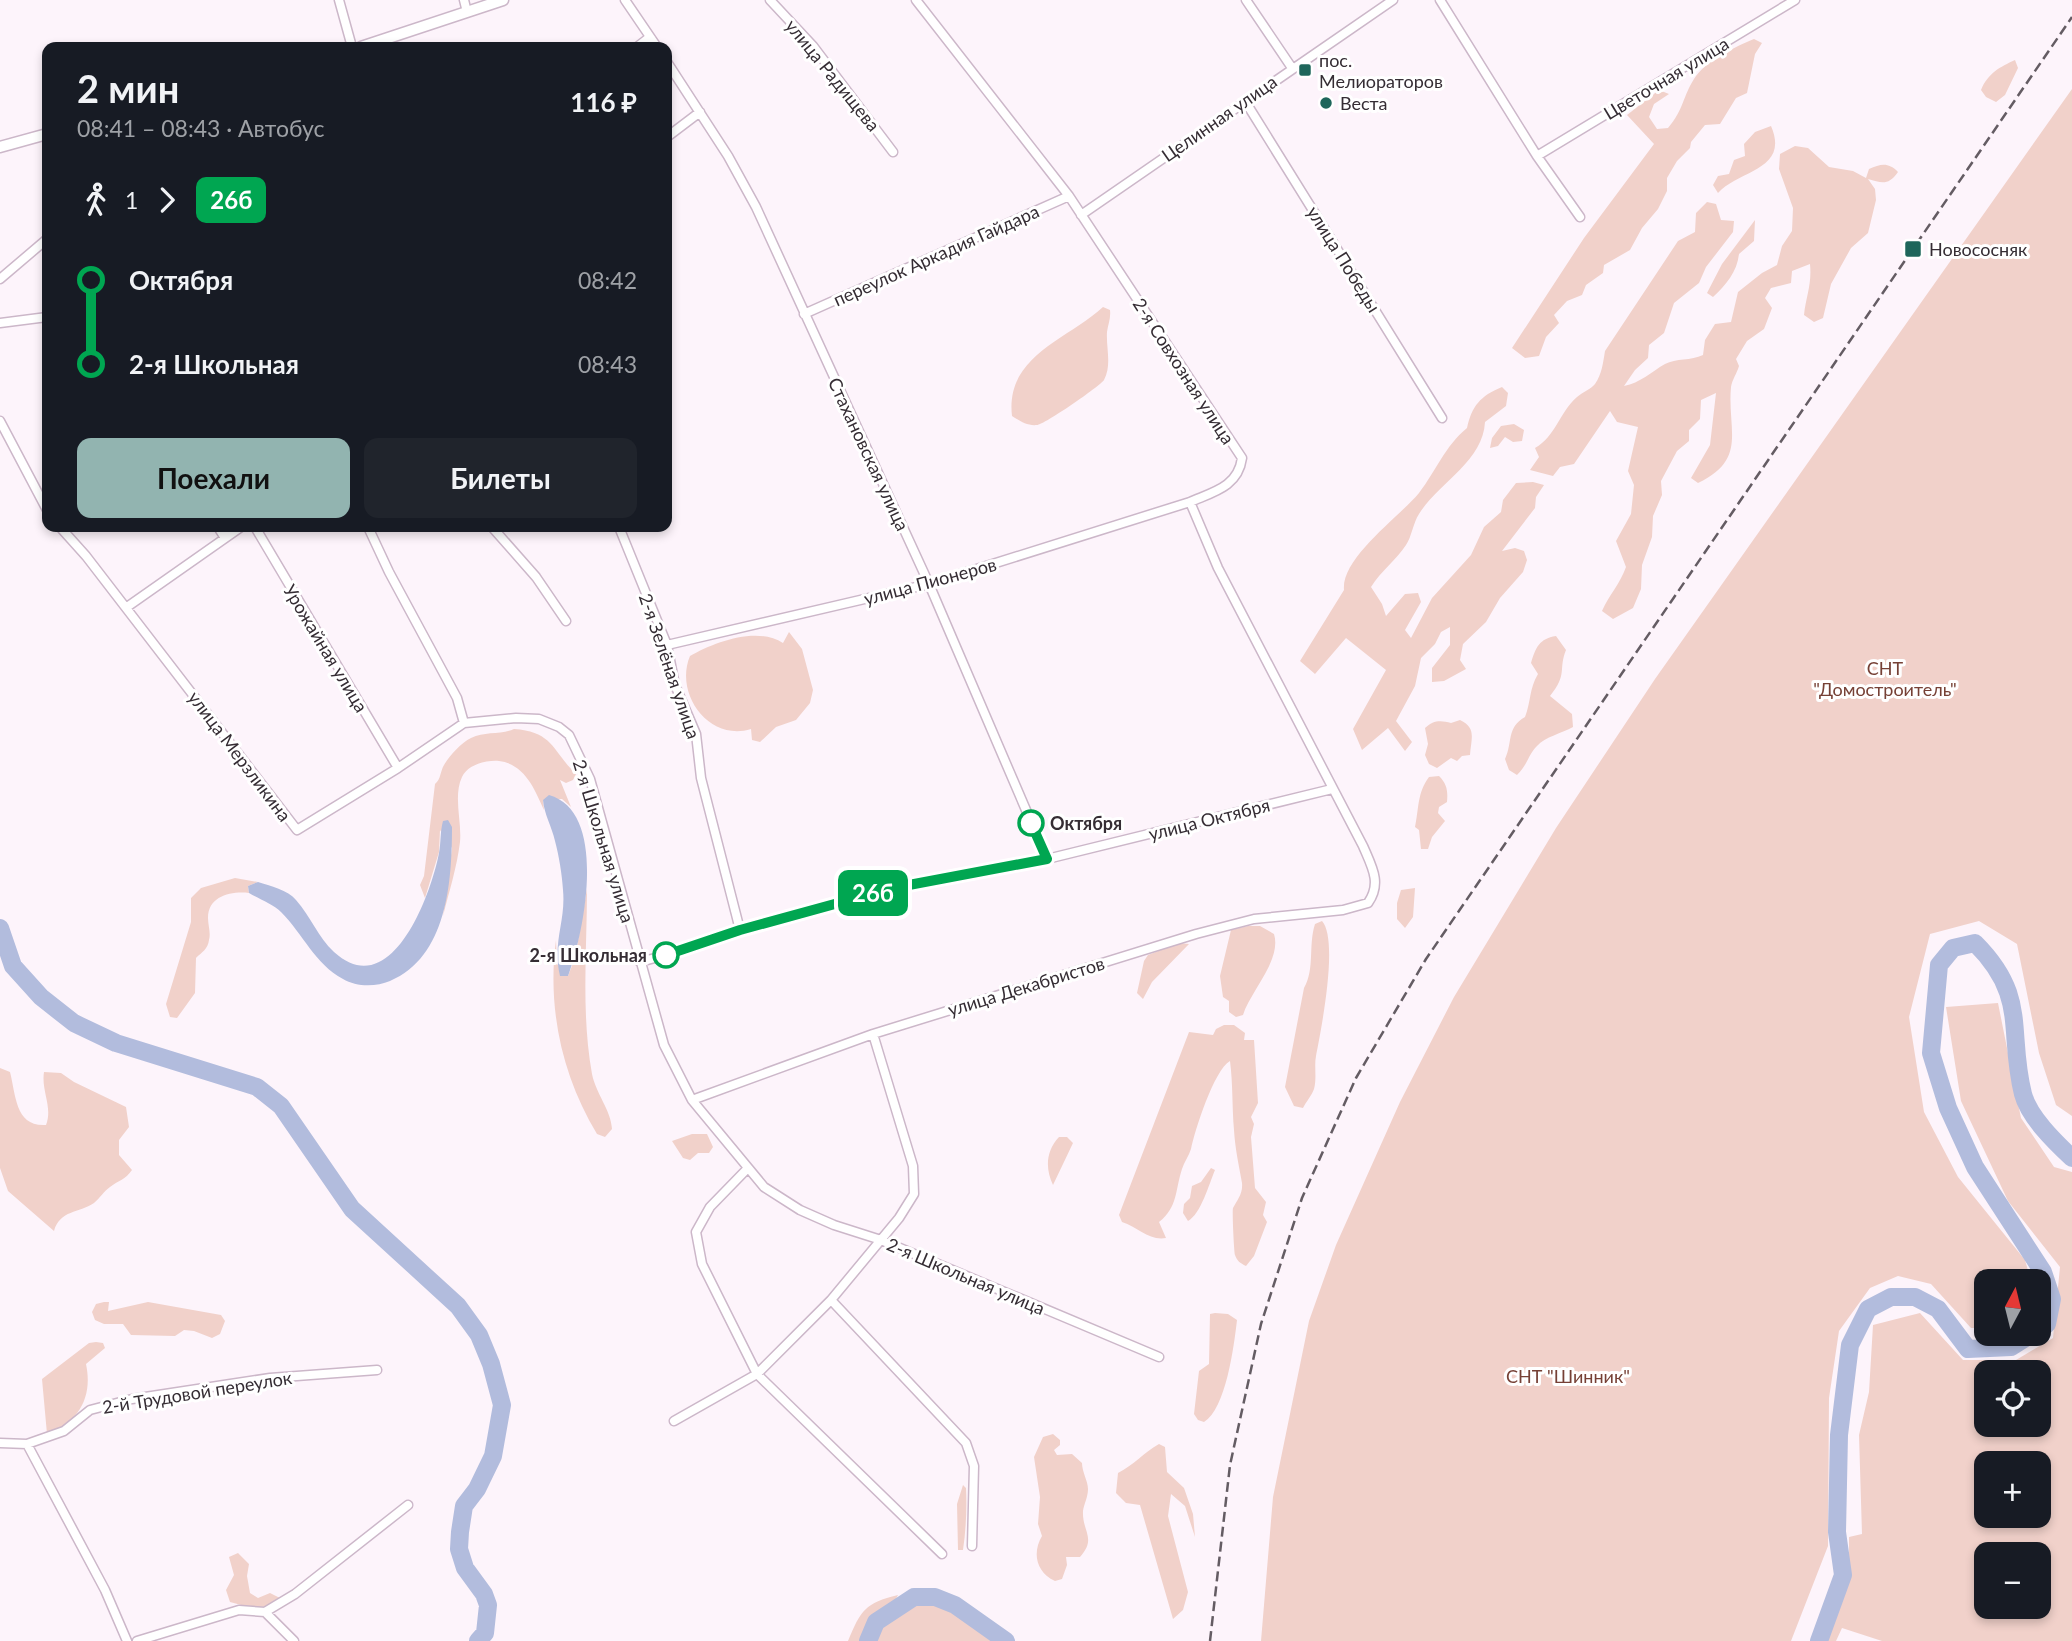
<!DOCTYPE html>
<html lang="ru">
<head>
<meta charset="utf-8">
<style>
  :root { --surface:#171b24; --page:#20242c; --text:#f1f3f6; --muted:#9ea1a6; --accent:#92b4b0 }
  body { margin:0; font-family:Lato,sans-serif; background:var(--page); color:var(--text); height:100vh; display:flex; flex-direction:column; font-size:26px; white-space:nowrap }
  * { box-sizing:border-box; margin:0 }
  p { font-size:23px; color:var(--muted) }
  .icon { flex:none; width:38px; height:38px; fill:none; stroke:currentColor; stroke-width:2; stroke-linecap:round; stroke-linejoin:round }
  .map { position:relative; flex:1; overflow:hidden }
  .sheet { position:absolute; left:42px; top:42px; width:630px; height:490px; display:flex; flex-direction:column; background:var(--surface); border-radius:14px; box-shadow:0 4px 10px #0003 }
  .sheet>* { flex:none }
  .badge { padding:0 14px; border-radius:10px; font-size:24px; line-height:46px }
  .needle { width:46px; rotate:7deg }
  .tools { position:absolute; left:1974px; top:1269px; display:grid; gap:14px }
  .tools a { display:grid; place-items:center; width:77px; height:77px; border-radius:14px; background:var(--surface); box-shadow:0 4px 10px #0003; font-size:35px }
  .map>.badge { position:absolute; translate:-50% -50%; box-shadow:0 0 0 4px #fff }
  .legs { display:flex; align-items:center; gap:10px; height:77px; padding:0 35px; font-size:23px }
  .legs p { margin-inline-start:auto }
  .overview { display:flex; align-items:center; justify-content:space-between; height:119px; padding:0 35px }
  h1 { font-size:38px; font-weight:700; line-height:52px }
  .action { display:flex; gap:14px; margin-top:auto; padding:14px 35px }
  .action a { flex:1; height:80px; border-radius:14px; background:var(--accent); color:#111; font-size:28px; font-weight:700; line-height:80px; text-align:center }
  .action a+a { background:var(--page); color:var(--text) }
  ul { padding:0 35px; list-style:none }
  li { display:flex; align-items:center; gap:24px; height:84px; font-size:26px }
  li i { display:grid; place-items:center; width:10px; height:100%; margin:0 9px; background:currentColor }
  li i::after { content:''; width:18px; height:18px; margin:-9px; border:5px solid; border-radius:50%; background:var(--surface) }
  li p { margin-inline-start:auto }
  li:first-child i { background:linear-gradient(#0000 50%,currentColor 0) }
  li:last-child i { background:linear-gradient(currentColor 50%,#0000 0) }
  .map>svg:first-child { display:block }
  .green { fill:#f1d1ca; fill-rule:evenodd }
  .water { fill:#b2bcdd }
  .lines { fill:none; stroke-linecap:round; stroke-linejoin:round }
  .river { stroke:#b2bcdd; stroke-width:18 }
  .minor-casing { stroke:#ccb7c9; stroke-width:11 }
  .tertiary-casing { stroke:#ccb7c9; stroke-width:13 }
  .minor { stroke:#fff; stroke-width:8 }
  .tertiary { stroke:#fff; stroke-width:10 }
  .rail { stroke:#645c63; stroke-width:2.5; stroke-dasharray:10 5; stroke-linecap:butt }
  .line-1-casing { stroke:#fff; stroke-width:16 }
  .line-1 { stroke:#00a651; stroke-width:10 }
  .poi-dot { fill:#1e665b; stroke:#fff; stroke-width:2.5 }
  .stop-1-dot { fill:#fff; stroke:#00a651; stroke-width:3.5 }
  .labels { text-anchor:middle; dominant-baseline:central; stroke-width:6; stroke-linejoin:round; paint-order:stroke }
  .poi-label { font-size:18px; fill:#352d34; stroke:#fff; text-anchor:start }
  .street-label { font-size:18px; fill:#352d34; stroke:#fff }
  .park-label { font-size:18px; fill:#764035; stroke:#fff }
  .stop-label { font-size:18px; font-weight:bold; fill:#352d34; stroke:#fff; text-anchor:start }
</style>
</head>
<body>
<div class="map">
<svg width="2072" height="1641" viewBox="0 0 2072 1641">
  <rect width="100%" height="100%" fill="#fdf4fb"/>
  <!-- green -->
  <path class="green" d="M 1754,39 L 1762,43 L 1755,54 L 1747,93 L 1736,98 L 1720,124 L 1705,125 L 1691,142 L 1690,148 L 1677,161 L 1667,178 L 1667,191 L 1658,209 L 1642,228 L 1630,250 L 1604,265 L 1603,273 L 1586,285 L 1582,295 L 1567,301 L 1554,315 L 1559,323 L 1546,337 L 1539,356 L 1525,358 L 1512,348 L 1584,238 L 1654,144 L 1627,115 L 1659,90 L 1669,94 L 1654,104 L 1649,117 L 1657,129 L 1668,128 C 1684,109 1683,96 1694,79 C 1705,61 1735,47 1754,39 Z
    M 2015,60 L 2018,68 L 2005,95 L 1996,102 L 1986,97 L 1981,90 C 1988,73 2000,67 2015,60 Z
    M 2072,89 L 2072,1116 L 2056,1105 L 2039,1053 L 2017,944 L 1979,921 L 1930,934 L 1909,1017 L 1924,1112 L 1958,1177 L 2025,1260 L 2031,1281 L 1986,1281 L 1986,1328 L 1971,1328 L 1931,1284 L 1898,1276 L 1870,1288 L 1839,1331 L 1829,1398 L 1828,1546 L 1791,1641 L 1261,1641 L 1273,1497 L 1309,1321 L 1336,1245 L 1400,1102 L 1454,997 L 1556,828 L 1655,679 Z
    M 1771,126 C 1790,170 1739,170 1718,193 L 1713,185 L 1718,176 L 1729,174 L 1734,160 L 1745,156 L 1744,144 L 1755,132 Z
    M 1795,146 L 1808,148 L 1829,167 L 1853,171 L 1866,178 L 1869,169 C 1881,164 1888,162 1898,172 C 1888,186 1882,183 1868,179 L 1875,189 L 1876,200 L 1868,233 L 1851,248 L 1831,284 L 1823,318 L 1814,322 L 1804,315 C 1806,296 1812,285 1810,264 L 1792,271 L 1791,283 L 1771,288 L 1765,298 L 1772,308 L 1764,329 L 1747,341 L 1736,359 L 1739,366 C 1737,373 1732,380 1731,387 C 1727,430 1748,459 1698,483 L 1691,478 L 1710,445 L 1716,393 L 1701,400 L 1700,419 L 1689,430 L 1689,441 L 1677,451 L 1661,481 L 1662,495 L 1653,516 L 1652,537 L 1642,565 L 1641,589 L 1633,608 L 1613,619 L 1602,611 C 1609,595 1620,584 1626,567 L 1616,541 L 1631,514 L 1634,485 L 1628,471 L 1638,427 L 1617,422 L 1610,411 L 1574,464 L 1560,467 L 1553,476 L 1530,470 L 1539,457 L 1535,448 C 1556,436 1559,413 1577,397 C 1583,392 1591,389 1595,384 C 1602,374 1603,363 1605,351 L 1678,241 L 1695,232 L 1696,213 L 1707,202 L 1716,204 L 1721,220 L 1734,221 L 1733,232 L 1706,267 L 1699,283 L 1674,303 L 1664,333 L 1649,345 L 1648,358 L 1635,370 L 1624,386 C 1640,383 1651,372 1665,364 C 1676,358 1691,361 1703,355 L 1705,340 L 1715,324 L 1731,322 L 1738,292 L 1762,273 L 1777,265 L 1782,246 L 1792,231 L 1793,208 L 1779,169 L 1780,154 Z
    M 1755,220 L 1754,241 L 1739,254 C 1737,272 1726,285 1713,297 L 1707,293 L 1722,264 Z
    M 1103,307 L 1110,310 C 1111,319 1108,324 1107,332 C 1106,348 1112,365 1104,380 C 1100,386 1044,425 1037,425 C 1027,426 1020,421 1012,416 C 1005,356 1067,340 1103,307 Z
    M 1502,387 L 1508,393 L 1506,406 L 1485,422 C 1483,462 1438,483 1419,514 C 1413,523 1412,536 1406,545 C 1396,560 1381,571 1371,587 L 1382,604 L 1386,616 L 1405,594 L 1418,593 L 1421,602 L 1405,630 L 1411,638 L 1432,598 L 1471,555 L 1484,527 L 1501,512 L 1503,500 L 1516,483 L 1533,482 L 1544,485 L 1536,497 L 1535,508 L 1502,551 L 1515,548 L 1524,551 L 1527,560 L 1523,572 L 1500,598 L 1486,622 L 1463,644 L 1460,660 L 1466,669 L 1444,681 L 1432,682 L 1432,668 L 1450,645 L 1450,627 L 1441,632 L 1435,644 L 1421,658 L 1415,686 L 1396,721 L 1412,742 L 1405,751 L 1388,728 L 1362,750 L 1353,729 L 1386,670 L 1346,638 L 1315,674 L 1300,661 L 1344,590 C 1341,558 1399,517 1419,493 C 1436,471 1445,446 1467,428 C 1472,406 1480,396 1502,387 Z
    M 1514,424 L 1524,430 L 1522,441 L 1513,442 L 1505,437 L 1498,446 L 1490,448 L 1492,438 L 1501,426 Z
    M 789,632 L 802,649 L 813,690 L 810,703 L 796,720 L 776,727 L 760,742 L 752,740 L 751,729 C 709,742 674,694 690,656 C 714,642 757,626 783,643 Z
    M 1556,636 L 1566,650 C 1558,670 1568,674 1550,696 L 1572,714 L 1573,727 C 1562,733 1545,737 1537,746 C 1528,755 1527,766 1517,775 L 1509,770 L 1505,759 C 1513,742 1506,728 1525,717 C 1531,702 1529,689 1538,674 L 1531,663 C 1536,647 1539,639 1556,636 Z
    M 1460,720 C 1477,728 1471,739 1470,755 L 1462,756 L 1457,761 L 1451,758 L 1437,768 L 1429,764 L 1425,755 L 1428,744 L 1425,728 C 1433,720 1441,720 1451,723 Z
    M 514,729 C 554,732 552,751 576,774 L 573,780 L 566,783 L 560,780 L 571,807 L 562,799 L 543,800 L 544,810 C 535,790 525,764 499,761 C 487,760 468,764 462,777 C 453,796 462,822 460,842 C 457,867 449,892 443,916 L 452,848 L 440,830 L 439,852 L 425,898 L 420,885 L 424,876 L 435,784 C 441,779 440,772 444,765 C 450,755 461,743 471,738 C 485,731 500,735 514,729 Z
    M 1439,776 C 1447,784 1448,791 1447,802 L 1439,807 L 1438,813 L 1445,821 L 1432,837 L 1428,849 L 1421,849 L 1419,830 L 1415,827 C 1419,809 1417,793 1429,777 Z
    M 235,878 L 258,882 L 248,886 L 249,893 C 231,891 208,896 208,918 C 208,925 211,933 209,940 C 208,949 202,952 196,958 L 195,993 L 177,1018 L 170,1017 L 166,1004 L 191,922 L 191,898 L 201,888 Z
    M 1415,888 L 1413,917 L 1405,928 L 1397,919 L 1397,903 L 1401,890 Z
    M 587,889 C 587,950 581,1013 592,1074 C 596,1094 611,1110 612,1129 L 605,1137 L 597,1134 C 562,1076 547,1008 556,940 L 557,964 L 568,976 L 575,958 Z
    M 1322,921 C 1339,940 1321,1030 1316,1056 C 1314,1066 1317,1078 1314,1089 C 1312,1095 1306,1102 1303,1108 L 1294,1106 L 1285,1087 L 1304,988 C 1315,968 1308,946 1315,924 Z
    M 1248,926 L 1260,926 L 1274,934 C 1282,960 1250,992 1243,1015 L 1236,1017 L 1229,1012 L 1229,1001 L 1223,997 L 1220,976 L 1231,930 Z
    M 1179,943 L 1189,944 L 1152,982 L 1143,999 L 1137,993 L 1144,961 L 1148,955 Z
    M 1998,1003 L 2021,1118 L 2054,1167 L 2072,1172 L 2072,1641 L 1882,1641 L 1842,1628 L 1836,1641 L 1819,1641 L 1849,1566 L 1849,1537 L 1862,1534 L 1859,1435 L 1869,1392 L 1873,1325 L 1920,1313 L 1963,1360 L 2016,1360 L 2053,1338 L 2060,1267 L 2008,1201 L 1961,1101 L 1946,1007 ZM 2039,1372 L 2039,1424 L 1986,1424 L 1986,1372 ZM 1986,1463 L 2039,1463 L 2039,1516 L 1986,1516 ZM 1986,1554 L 2039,1554 L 2039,1606 L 1986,1606 Z
    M 1224,1025 L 1234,1025 L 1245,1033 L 1244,1040 L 1254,1040 L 1258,1103 L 1251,1117 L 1254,1124 L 1251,1137 L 1255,1188 L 1266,1202 L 1263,1215 L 1267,1222 L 1254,1256 L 1246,1266 C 1240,1263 1237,1261 1235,1255 C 1234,1252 1232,1211 1233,1208 C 1237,1200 1243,1194 1242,1183 C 1239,1166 1235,1148 1234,1130 C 1232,1107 1233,1084 1230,1061 C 1214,1070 1195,1130 1191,1149 C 1189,1156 1184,1162 1182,1169 C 1175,1190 1178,1207 1159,1222 L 1166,1238 C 1149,1241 1138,1227 1122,1222 L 1119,1215 L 1189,1032 L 1213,1035 L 1216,1029 Z
    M 0,1068 L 10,1072 C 16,1095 15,1127 46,1125 C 53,1107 41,1091 44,1072 L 61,1073 L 74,1082 L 126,1107 L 129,1127 L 119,1140 L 119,1155 L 132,1170 C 125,1180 119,1180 110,1187 C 104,1191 100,1198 94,1203 C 79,1213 60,1210 54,1231 L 8,1191 L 0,1168 Z
    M 692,1134 L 707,1134 L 713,1147 L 709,1153 L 698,1153 L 690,1160 L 683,1158 L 672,1141 Z
    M 1059,1137 L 1067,1137 L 1073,1143 L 1053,1185 C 1045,1168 1046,1151 1059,1137 Z
    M 1211,1168 L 1215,1170 C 1209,1184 1201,1214 1188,1221 L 1183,1213 L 1184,1204 L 1190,1198 L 1192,1186 L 1201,1182 Z
    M 104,1302 L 109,1302 L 108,1311 L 148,1302 L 221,1315 L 225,1321 L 220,1334 L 212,1338 L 194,1331 L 184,1330 L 175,1336 L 131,1335 L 123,1324 L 104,1324 L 95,1320 L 92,1312 L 96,1304 Z
    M 1215,1313 L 1228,1314 L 1237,1320 C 1234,1346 1226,1409 1204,1422 L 1198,1420 L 1194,1414 L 1199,1371 L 1209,1364 L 1210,1314 Z
    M 96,1342 L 103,1343 L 105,1348 L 86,1364 C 93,1397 79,1422 47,1434 L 42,1379 L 89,1343 Z
    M 1053,1434 L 1060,1440 L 1060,1445 L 1054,1450 L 1057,1455 L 1072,1454 L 1082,1463 C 1082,1472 1088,1481 1088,1489 C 1088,1497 1084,1504 1083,1511 C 1082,1532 1097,1538 1080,1557 L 1066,1557 L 1067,1565 L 1062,1579 L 1055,1581 C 1036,1572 1032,1553 1042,1536 L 1038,1524 L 1040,1497 L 1034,1457 L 1043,1437 Z
    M 1159,1444 L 1165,1447 L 1167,1472 L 1184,1488 L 1193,1514 L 1195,1537 L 1185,1506 L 1171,1494 L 1168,1516 L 1188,1592 L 1183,1610 L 1173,1619 L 1140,1505 L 1126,1503 L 1116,1493 L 1118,1473 C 1134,1465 1143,1453 1159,1444 Z
    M 963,1485 L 966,1488 C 967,1508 966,1530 963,1550 L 958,1550 L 957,1504 Z
    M 238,1553 L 249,1564 L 247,1576 L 250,1593 L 258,1598 L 270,1593 L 280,1598 C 266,1612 248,1607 230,1602 L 226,1590 L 234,1575 L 229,1557 Z
    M 898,1595 L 892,1607 L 870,1621 L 862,1641 L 848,1641 C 861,1610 865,1603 898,1595 Z
    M 914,1597 C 954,1597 975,1617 1006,1641 L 868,1641 L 876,1622 Z"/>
  <!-- water -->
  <path class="water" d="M 549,795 C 609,812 584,933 568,976 L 560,976 C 552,941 566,922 563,890 C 562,874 559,856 555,841 C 552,827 544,814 543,800 Z
    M 448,820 L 452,827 C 452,882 447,957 390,981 C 376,987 356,987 343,979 C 315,964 303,934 281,912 C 273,904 259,899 249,893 L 248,886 L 258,882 C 270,886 288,890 296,900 C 311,917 318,937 334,952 C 391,1004 431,895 439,853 C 441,843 440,832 443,821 Z"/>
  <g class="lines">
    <!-- river -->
    <path class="river" d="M 0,928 L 13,966 L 41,997 L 74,1023 L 116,1043 L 257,1087 L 281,1106 L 352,1209 L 458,1306 L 479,1335 L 491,1364 L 502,1405 L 493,1456 L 477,1489 L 464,1506 L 460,1532 L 459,1549 L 465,1568 L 484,1594 L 488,1605 L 485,1633 L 478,1641
      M 2039,1329 L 2047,1324 L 2052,1299 L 2043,1272 L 1975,1167 L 1948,1108 L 1931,1053 L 1939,965 L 1953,948 L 1975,943 C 2029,997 2007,1030 2023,1094 C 2029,1117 2055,1142 2072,1158
      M 868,1641 L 876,1622 L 914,1597 L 935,1597 L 955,1605 L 1006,1641
      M 1819,1641 L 1843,1575 L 1837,1532 L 1839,1435 L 1850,1345 L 1868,1309 L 1891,1297 L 1915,1297 L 1938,1309 L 1968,1349 L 2011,1347 L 2032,1334"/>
    <defs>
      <path id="minor" d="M 339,0 L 352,47
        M 464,0 L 467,12
        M 625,0 L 657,47
        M 770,0 L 813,46 L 893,152
        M 1246,0 L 1292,68
        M 1440,0 L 1537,156 L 1580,217
        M 637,47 L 650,37
        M 667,62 L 728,156 L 756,207 L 929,584 L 1047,859
        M 1245,101 L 1442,418
        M 667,137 L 700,112
        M 1537,156 L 1795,0
        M 1081,215 L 1393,0
        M 0,279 L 47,239
        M 804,314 L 1069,196
        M 0,323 L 47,317
        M 0,421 L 47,510
        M 60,527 L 86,556 L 297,830 L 398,768 L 464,723
        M 218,527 L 225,538
        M 255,527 L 398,768
        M 368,527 L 389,572 L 457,698 L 464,723 L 516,718 L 539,719 L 559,727 L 569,735 L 590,779 L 664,1045 L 692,1100 L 764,1187 L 800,1210 L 834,1225 L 881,1240 L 1159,1357
        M 492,527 L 536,577 L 566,621
        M 619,527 L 667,645 L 675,685 L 696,734 L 701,778 L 740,930
        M 127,607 L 241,527
        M 667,645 L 929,584 L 1190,502
        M 640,962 L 692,948 L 740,930 L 893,888 L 1047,859 L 1332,789
        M 692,1100 L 873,1034 L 1196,934 L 1254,919 L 1343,910 L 1368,903 C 1382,883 1372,867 1363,846 L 1218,568 L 1190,502 C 1213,492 1238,487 1242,458 L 1069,196 L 916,0
        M 747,1169 L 710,1207 L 696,1232 L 702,1264 L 757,1374 L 942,1554
        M 831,1300 L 966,1443 L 974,1466 L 972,1546
        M 674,1421 L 757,1374 L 831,1300 L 899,1218 L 914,1194 L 913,1166 L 873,1034
        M 0,1443 L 27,1444 L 105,1590 L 127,1641
        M 27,1444 L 64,1431 L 90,1410 L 132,1399 L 270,1378 L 377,1370
        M 265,1612 L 294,1641
        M 137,1641 L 239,1610 L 265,1612 L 295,1594 L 408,1505"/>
      <path id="tertiary" d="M 361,47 L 503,0
        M 0,147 L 47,134"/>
    </defs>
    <!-- minor casing -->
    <use href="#minor" class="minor-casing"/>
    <!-- tertiary casing -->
    <use href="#tertiary" class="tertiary-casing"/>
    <!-- minor -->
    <use href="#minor" class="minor"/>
    <!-- tertiary -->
    <use href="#tertiary" class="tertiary"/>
    <!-- rail -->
    <path class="rail" d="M 1210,1641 L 1230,1465 L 1261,1324 L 1302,1198 L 1356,1078 L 1426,959 L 2072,17"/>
  </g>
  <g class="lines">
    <defs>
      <path id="line-1" d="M 666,955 L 740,930 L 893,888 L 1047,859 L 1031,823"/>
    </defs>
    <!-- line-1 casing -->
    <use href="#line-1" class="line-1-casing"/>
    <!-- line-1 -->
    <use href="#line-1" class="line-1"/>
  </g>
  <!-- markers -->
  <g class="poi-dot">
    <rect x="1298" y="63" width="14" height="14" rx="3.5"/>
    <circle cx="1326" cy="103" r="7"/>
    <rect x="1904" y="240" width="18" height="18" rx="3.5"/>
  </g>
  <g class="stop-1-dot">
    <circle cx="1031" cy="823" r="12"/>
    <circle cx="666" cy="955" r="12"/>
  </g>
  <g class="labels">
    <!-- poi labels -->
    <g class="poi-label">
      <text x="1319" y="60">пос.<tspan x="1319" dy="21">Мелиораторов</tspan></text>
      <text x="1340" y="103">Веста</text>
      <text x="1929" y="249">Новососняк</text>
    </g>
    <!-- street labels -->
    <g class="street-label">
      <text transform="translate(833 75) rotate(51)">улица Радищева</text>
      <text transform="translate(1666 78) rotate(-31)">Цветочная улица</text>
      <text transform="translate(1219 118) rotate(-35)">Целинная улица</text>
      <text transform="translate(936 255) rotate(-24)">переулок Аркадия Гайдара</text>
      <text transform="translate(1344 259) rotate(58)">улица Победы</text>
      <text transform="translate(1184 371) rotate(57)">2-я Совхозная улица</text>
      <text transform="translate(869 454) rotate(65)">Стахановская улица</text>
      <text transform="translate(930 581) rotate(-15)">улица Пионеров</text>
      <text transform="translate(326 648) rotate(59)">Урожайная улица</text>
      <text transform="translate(670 666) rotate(71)">2-я Зелёная улица</text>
      <text transform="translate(240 756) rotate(53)">улица Мерзликина</text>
      <text transform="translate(1209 819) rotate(-14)">улица Октября</text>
      <text transform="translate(604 841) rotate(73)">2-я Школьная улица</text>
      <text transform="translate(1026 986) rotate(-17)">улица Декабристов</text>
      <text transform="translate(966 1276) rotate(23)">2-я Школьная улица</text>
      <text transform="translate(197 1392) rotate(-9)">2-й Трудовой переулок</text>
    </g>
    <!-- park labels -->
    <g class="park-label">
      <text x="1885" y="668">СНТ<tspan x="1885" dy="21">"Домостроитель"</tspan></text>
      <text x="1568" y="1376">СНТ "Шинник"</text>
    </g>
    <!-- stop labels -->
    <g class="stop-label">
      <text x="1050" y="823">Октября</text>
      <text x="647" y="955" text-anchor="end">2-я Школьная</text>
    </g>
  </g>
</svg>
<div class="tools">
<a><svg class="needle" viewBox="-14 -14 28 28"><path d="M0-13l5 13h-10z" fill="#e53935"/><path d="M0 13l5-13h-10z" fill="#9ea1a6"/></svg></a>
<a><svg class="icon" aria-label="locate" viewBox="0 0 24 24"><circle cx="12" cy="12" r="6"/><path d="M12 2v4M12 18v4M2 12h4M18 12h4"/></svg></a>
<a>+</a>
<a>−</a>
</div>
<b class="badge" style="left:873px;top:893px;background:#00a651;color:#fff">26б</b>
<section class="sheet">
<div class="overview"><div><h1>2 мин</h1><p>08:41 – 08:43 · Автобус</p></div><b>116 ₽</b></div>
<div class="legs"><svg class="icon" aria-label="walk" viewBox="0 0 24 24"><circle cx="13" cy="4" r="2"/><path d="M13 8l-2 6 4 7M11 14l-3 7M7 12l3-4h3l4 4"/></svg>1<svg class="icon" aria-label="forward" viewBox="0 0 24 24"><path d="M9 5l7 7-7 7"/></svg><b class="badge" style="background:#00a651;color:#fff">26б</b></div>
<ul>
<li><i style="color:#00a651"></i><b>Октября</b><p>08:42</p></li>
<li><i style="color:#00a651"></i><b>2-я Школьная</b><p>08:43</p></li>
</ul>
<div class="action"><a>Поехали</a><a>Билеты</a></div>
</section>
</div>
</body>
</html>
